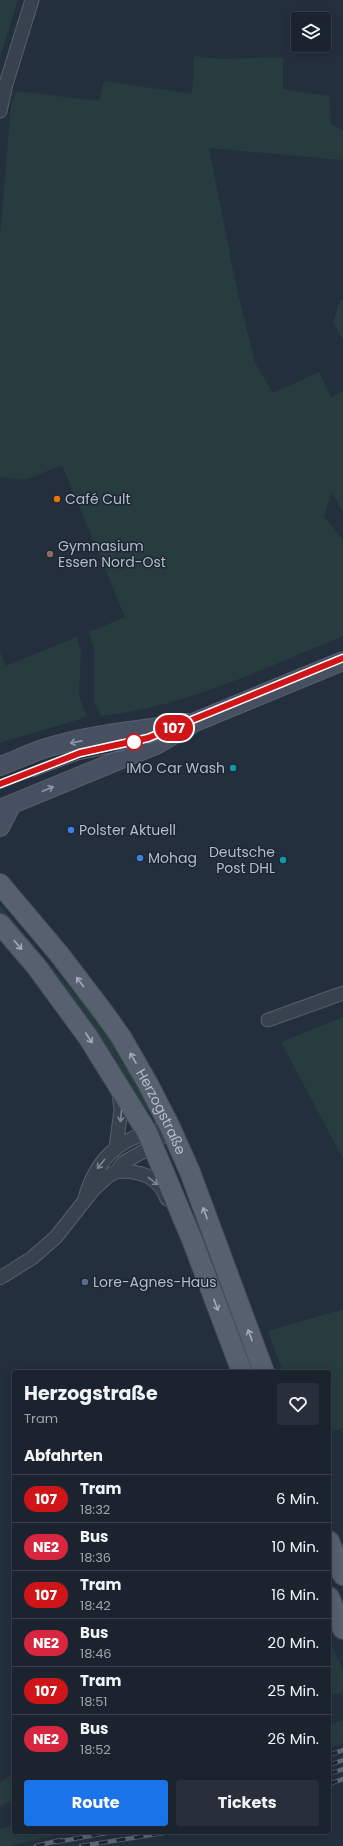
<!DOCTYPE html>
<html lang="de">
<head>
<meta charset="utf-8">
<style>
  :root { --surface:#1b232e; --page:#282f3a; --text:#f1f3f6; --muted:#a0a4aa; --line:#39404a; --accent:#1a73e8 }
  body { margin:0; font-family:Poppins,sans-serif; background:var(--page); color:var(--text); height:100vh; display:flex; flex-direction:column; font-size:15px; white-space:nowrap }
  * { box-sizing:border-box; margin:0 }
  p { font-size:13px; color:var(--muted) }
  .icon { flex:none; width:22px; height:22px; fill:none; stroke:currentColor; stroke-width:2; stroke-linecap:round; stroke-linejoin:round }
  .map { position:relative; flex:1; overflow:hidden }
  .details { position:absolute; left:12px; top:1370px; width:319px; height:464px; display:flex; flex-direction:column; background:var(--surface); border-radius:4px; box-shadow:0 2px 10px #0003,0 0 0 1px var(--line) }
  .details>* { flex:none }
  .badge { padding:0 8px; border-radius:13px; font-size:14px; line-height:26px }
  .controls { position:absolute; left:291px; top:12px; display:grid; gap:8px }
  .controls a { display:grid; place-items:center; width:40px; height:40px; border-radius:4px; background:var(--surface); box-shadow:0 2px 10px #0003,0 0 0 1px var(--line); font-size:20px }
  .map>.badge { position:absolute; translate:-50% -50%; box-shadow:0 0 0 2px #fff }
  h2 { padding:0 12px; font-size:15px; line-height:36px }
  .round { display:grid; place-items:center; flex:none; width:42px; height:42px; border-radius:4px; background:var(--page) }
  .headline { display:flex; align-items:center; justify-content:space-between; height:68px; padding:0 12px }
  h1 { font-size:19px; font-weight:700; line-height:30px }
  .primary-button { display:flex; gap:8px; margin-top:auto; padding:8px 12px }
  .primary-button a { flex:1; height:46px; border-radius:4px; background:var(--accent); color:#fff; font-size:16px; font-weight:700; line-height:46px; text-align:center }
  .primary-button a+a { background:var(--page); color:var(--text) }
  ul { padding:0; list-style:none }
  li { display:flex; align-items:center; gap:12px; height:48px; padding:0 12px; border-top:1px solid var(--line) }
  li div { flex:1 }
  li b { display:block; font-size:15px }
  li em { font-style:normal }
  li .badge { min-width:44px; font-weight:700; text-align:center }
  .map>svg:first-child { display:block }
  .green { fill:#263c3f }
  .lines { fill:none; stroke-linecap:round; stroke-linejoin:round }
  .minor-casing { stroke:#565f6c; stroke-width:15 }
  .secondary-casing { stroke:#565f6c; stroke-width:20 }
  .primary-casing { stroke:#414a57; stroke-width:22 }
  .minor { stroke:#38414e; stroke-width:13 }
  .secondary { stroke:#465061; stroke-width:18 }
  .primary { stroke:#56606e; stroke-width:20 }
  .tram { stroke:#5a6575; stroke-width:1 }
  .rail-casing { stroke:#5a6575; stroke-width:4.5 }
  .rail { stroke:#1d2633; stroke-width:3; stroke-dasharray:9; stroke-linecap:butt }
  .oneway { stroke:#8e96a5 }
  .oneway2 { stroke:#a1aab7 }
  .oneway3 { stroke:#7c8592 }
  .line-casing { stroke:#fff; stroke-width:9 }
  .line { stroke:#d01519; stroke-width:6 }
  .food-dot { fill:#e8710a; stroke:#1d2633; stroke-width:1.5 }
  .education-dot { fill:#8d6e63; stroke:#1d2633; stroke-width:1.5 }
  .stop-dot { fill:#fff; stroke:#d01519; stroke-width:2 }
  .culture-dot { fill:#0f9aa8; stroke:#1d2633; stroke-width:1.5 }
  .shop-dot { fill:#3f7fe0; stroke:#1d2633; stroke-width:1.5 }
  .service-dot { fill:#5c6f8a; stroke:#1d2633; stroke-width:1.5 }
  .labels { text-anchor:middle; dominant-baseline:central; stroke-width:3; stroke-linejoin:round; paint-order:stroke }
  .poi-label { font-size:14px; fill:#b4bcc9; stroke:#1d2633; text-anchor:start }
  .street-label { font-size:14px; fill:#b4bcc9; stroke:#1d2633 }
</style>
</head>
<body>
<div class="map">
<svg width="343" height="1846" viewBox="0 0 343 1846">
  <rect width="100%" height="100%" fill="#242f3e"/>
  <!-- green -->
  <path class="green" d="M 0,0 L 18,0 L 0,58 Z
    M 194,56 L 220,59 L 283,57 L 283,89 L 329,96 L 331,124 L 343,130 L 343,160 L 209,148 L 237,290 L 255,363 L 273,393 L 319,372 L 331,397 L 343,391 L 343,512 L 332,493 L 324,516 L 343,540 L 343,636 C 264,668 186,707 101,716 L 94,701 L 94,648 L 89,632 L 125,617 L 62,465 L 25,480 L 0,477 L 0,238 L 11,104 L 16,91 L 99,101 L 104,81 L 192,94 Z
    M 340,300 L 343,300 L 343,340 L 333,322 Z
    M 77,637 L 81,652 L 79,695 L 87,717 L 0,743 L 0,652 L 6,666 Z
    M 0,905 L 97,1020 L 127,1063 L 148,1103 L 148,1118 L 66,992 L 0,914 Z
    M 343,1017 L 343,1159 L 281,1042 Z
    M 343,1309 L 343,1428 L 329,1433 L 329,1372 L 283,1372 L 268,1331 Z
    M 329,1639 L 343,1670 L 343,1692 L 329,1696 Z
    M 343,1720 L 343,1743 L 329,1748 L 329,1725 Z
    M 14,1773 L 14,1801 L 0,1806 L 0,1783 Z
    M 14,1825 L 14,1832 L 70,1832 L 9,1846 L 0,1846 L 0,1829 Z"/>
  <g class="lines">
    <defs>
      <path id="minor" d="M 0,111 L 6,84 L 32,0
        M 268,1020 L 343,993
        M 116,1147 L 121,1110 L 119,1093
        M 117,1171 C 140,1171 158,1175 167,1199
        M 85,1198 C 96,1160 117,1140 154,1131
        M 0,1278 L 32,1258 L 56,1237 L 93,1190 L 108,1176 L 117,1171 L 123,1163 L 154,1145 L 170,1127"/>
      <path id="secondary" d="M 0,766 C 14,761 28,754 43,749 C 90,734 140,730 188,723
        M 0,809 L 158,744 L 195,722 L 343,661
        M 0,827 L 12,804"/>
      <g id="primary">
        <path id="s1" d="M 0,884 L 59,954 L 104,1013 L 121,1037 L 148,1084 L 170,1127 L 190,1172 L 264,1372"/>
        <path d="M 0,924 L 36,966 L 88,1037 L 147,1132 L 193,1242 L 242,1372"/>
        <path d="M 329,1541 L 343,1575"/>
        <path d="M 329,1597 L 343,1629"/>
      </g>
    </defs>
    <!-- minor casing -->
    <use href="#minor" class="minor-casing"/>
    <!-- secondary casing -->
    <use href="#secondary" class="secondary-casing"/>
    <!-- primary casing -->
    <use href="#primary" class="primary-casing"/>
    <!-- minor -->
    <use href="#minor" class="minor"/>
    <!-- secondary -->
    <use href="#secondary" class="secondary"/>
    <!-- primary -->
    <use href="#primary" class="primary"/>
    <!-- tram -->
    <path class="tram" d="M 148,744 L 197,725
      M 33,777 L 78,760 L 125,750
      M 0,785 L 80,753 L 148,738 L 343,658"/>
    <defs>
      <path id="rail" d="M 329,1755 L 343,1750
        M 329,1765 L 343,1760
        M 329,1774 L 343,1769
        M 329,1784 L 343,1779
        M 56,1842 L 112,1832
        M 36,1846 L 61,1840
        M 81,1846 L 170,1832"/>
    </defs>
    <!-- rail casing -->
    <use href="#rail" class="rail-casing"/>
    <!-- rail -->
    <use href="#rail" class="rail"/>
  </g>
  <!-- one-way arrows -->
  <defs><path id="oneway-shaft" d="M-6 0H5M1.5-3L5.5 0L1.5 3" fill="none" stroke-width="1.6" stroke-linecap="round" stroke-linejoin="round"/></defs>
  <g class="oneway">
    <use href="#oneway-shaft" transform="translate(76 742) rotate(169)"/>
    <use href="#oneway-shaft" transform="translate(48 789) rotate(-23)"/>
  </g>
  <g class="oneway2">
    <use href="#oneway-shaft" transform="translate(18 945) rotate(49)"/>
    <use href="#oneway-shaft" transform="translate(80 982) rotate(-127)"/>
    <use href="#oneway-shaft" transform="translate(89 1038) rotate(57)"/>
    <use href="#oneway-shaft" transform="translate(133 1058) rotate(-120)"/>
    <use href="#oneway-shaft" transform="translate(205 1213) rotate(-110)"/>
    <use href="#oneway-shaft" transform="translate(216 1305) rotate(70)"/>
    <use href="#oneway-shaft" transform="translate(250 1335) rotate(-110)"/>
  </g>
  <g class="oneway3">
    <use href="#oneway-shaft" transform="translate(121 1116) rotate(96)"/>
    <use href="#oneway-shaft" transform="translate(101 1164) rotate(128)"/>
    <use href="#oneway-shaft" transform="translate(153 1181) rotate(38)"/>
  </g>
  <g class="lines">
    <defs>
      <path id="line" d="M 0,784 L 80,753 L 148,738 L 343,658"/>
    </defs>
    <!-- line casing -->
    <use href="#line" class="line-casing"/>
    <!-- line -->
    <use href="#line" class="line"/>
  </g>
  <!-- markers -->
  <circle class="food-dot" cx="57" cy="499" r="4"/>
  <circle class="education-dot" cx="50" cy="554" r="4"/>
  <circle class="stop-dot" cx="134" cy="742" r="8"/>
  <g class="culture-dot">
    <circle cx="233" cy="768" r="4"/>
    <circle cx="283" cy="860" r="4"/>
  </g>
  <g class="shop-dot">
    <circle cx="71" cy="830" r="4"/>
    <circle cx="140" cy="858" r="4"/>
  </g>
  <circle class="service-dot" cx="85" cy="1282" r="4"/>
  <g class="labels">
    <!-- poi labels -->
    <g class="poi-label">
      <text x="65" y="499">Café Cult</text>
      <text x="58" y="546">Gymnasium<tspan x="58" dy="16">Essen Nord-Ost</tspan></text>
      <text x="225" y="768" text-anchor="end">IMO Car Wash</text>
      <text x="79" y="830">Polster Aktuell</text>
      <text x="275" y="852" text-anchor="end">Deutsche<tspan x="275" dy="16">Post DHL</tspan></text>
      <text x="148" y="858">Mohag</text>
      <text x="93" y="1282">Lore-Agnes-Haus</text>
    </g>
    <!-- street labels -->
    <g class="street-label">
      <text stroke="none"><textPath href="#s1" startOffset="280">Herzogstraße</textPath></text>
    </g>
  </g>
</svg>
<div class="controls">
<a><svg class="icon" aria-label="layers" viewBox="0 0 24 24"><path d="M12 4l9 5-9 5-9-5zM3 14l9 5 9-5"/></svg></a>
</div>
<b class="badge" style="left:174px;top:728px;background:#d01519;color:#fff">107</b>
<section class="details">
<div class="headline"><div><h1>Herzogstraße</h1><p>Tram</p></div><a class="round"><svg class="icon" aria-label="heart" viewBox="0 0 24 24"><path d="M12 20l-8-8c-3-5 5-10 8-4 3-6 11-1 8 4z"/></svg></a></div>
<h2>Abfahrten</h2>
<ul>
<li><span class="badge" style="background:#d01519;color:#fff">107</span><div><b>Tram</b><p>18:32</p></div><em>6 Min.</em></li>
<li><span class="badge" style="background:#d7263d;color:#fff">NE2</span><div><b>Bus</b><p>18:36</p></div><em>10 Min.</em></li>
<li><span class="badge" style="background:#d01519;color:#fff">107</span><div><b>Tram</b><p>18:42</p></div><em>16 Min.</em></li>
<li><span class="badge" style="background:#d7263d;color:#fff">NE2</span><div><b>Bus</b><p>18:46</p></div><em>20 Min.</em></li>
<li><span class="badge" style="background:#d01519;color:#fff">107</span><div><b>Tram</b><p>18:51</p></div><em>25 Min.</em></li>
<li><span class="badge" style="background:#d7263d;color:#fff">NE2</span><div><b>Bus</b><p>18:52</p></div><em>26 Min.</em></li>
</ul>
<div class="primary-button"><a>Route</a><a>Tickets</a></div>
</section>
</div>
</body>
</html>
